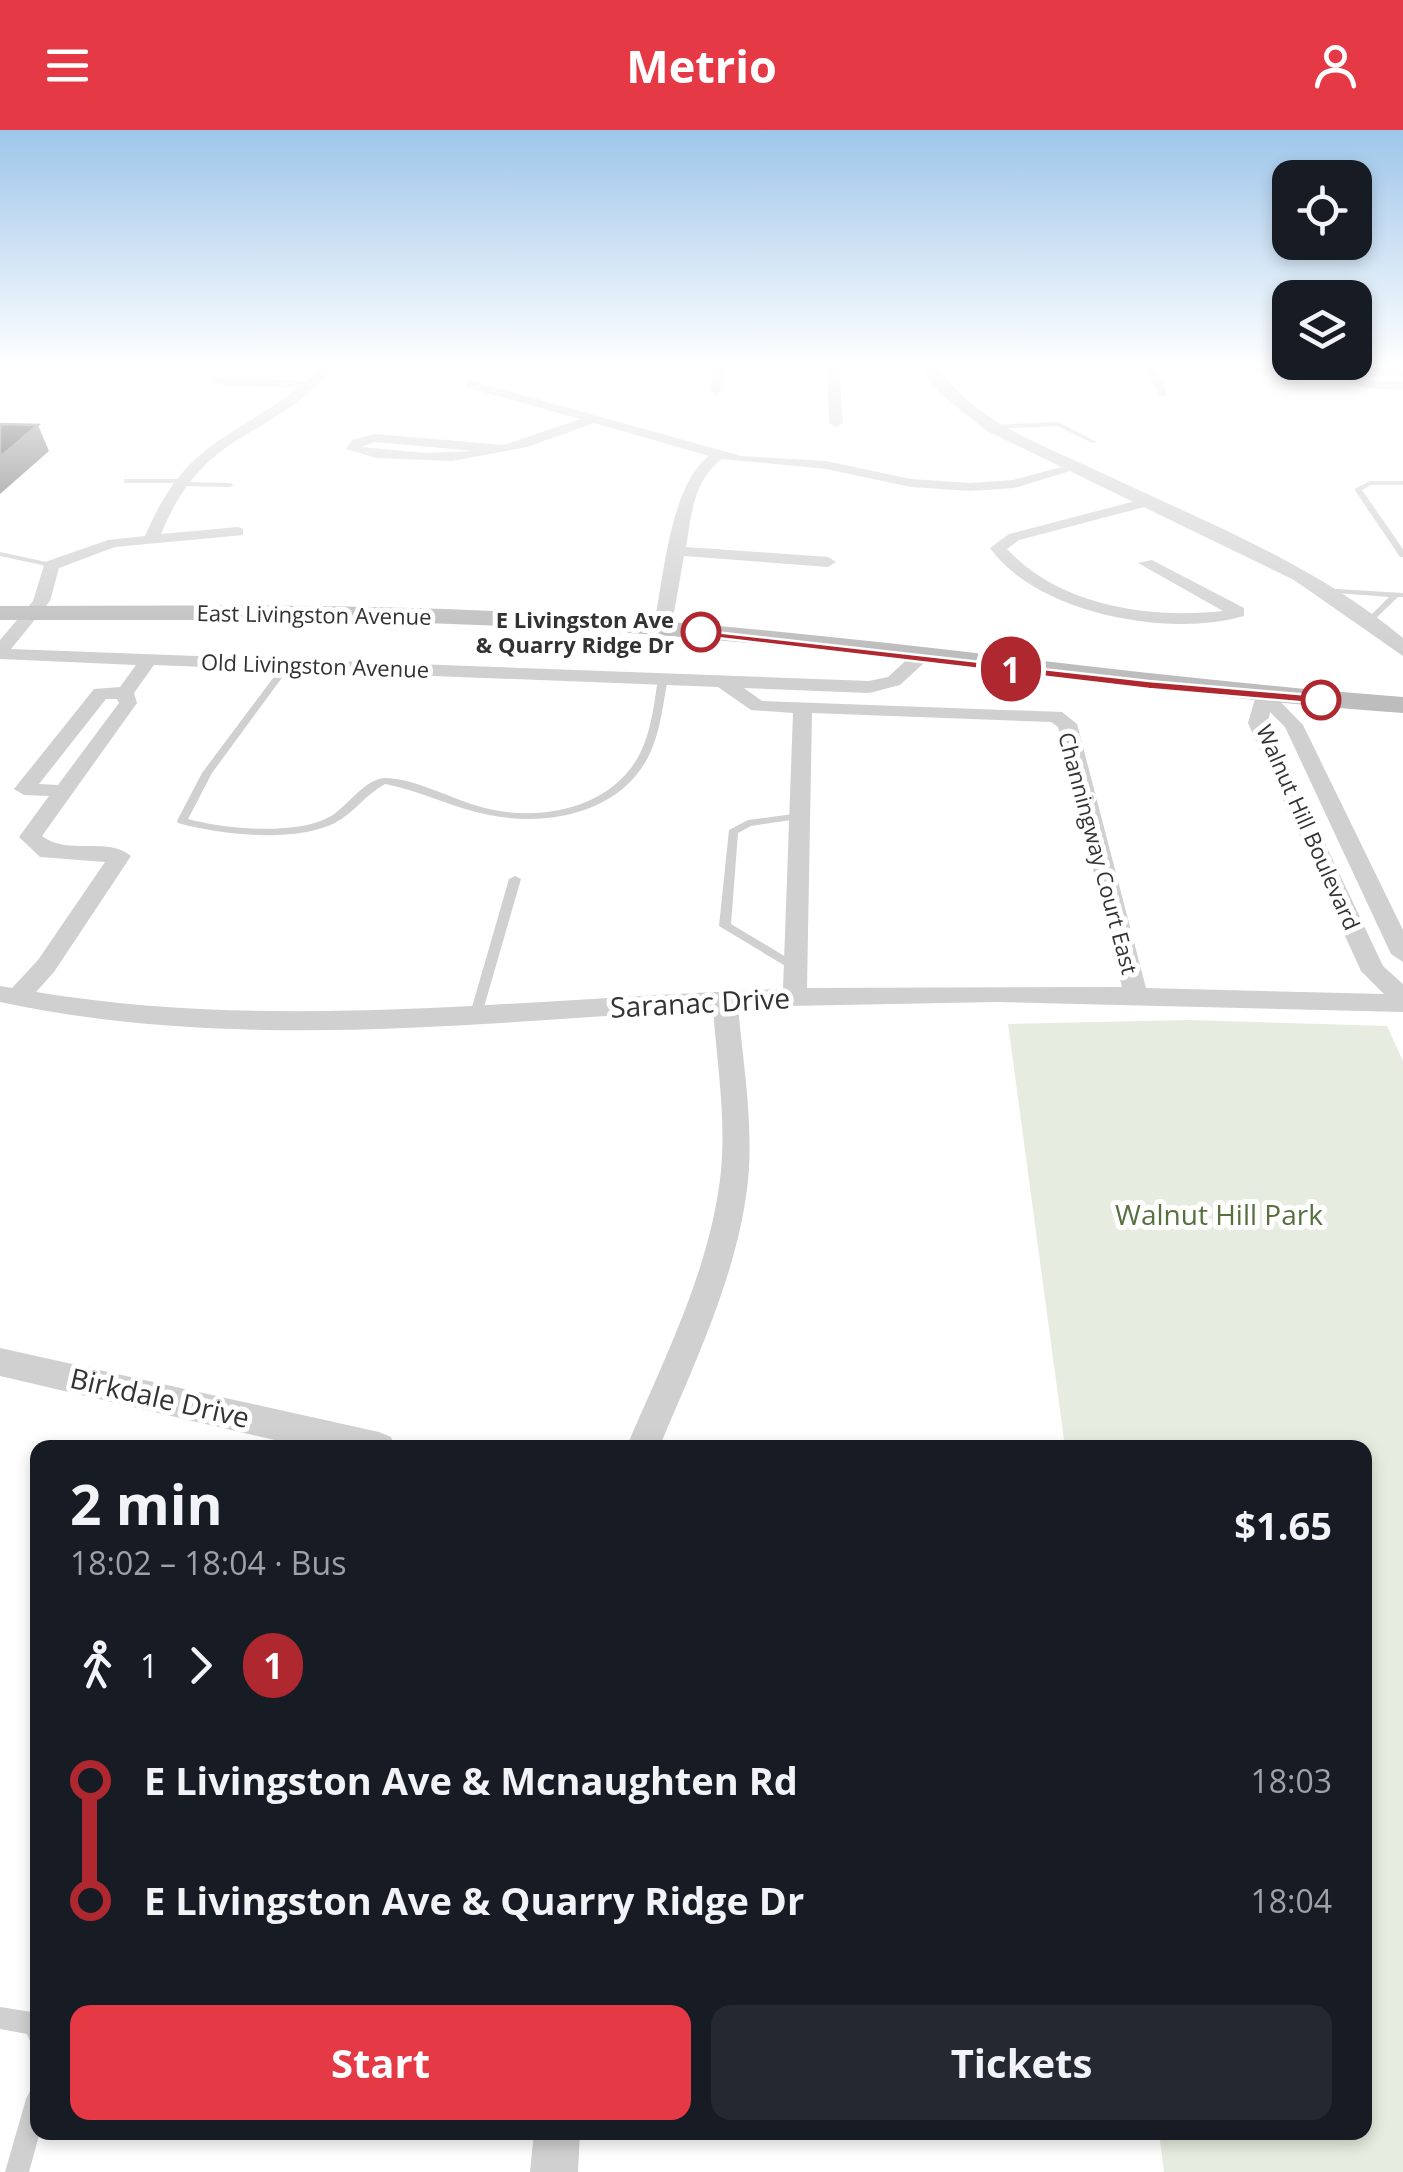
<!DOCTYPE html>
<html lang="en">
<head>
<meta charset="utf-8">
<style>
  :root { --surface:#171b24; --page:#242831; --text:#f1f3f6; --muted:#9ea1a6; --accent:#e63946 }
  body { margin:0; font-family:"Open Sans",sans-serif; background:var(--page); color:var(--text); height:100vh; display:flex; flex-direction:column; font-size:38px; white-space:nowrap }
  * { box-sizing:border-box; margin:0 }
  p { font-size:32px; color:var(--muted) }
  .icon { flex:none; width:55px; height:55px; fill:none; stroke:currentColor; stroke-width:2; stroke-linecap:round; stroke-linejoin:round }
  .map { position:relative; flex:1; overflow:hidden }
  .sheet { position:absolute; left:30px; top:1310px; width:1342px; height:700px; display:flex; flex-direction:column; background:var(--surface); border-radius:20px; box-shadow:0 5px 15px #0003 }
  .sheet>* { flex:none }
  .badge { padding:0 20px; border-radius:32px; font-size:35px; line-height:65px }
  .buttons { position:absolute; left:1272px; top:30px; display:grid; gap:20px }
  .buttons a { display:grid; place-items:center; width:100px; height:100px; border-radius:20px; background:var(--surface); box-shadow:0 5px 15px #0003; font-size:50px }
  .map>.badge { position:absolute; translate:-50% -50%; box-shadow:0 0 0 5px #fff }
  .legs { display:flex; align-items:center; gap:15px; height:110px; padding:0 40px; font-size:32px }
  .legs p { margin-inline-start:auto }
  .summary { display:flex; align-items:center; justify-content:space-between; height:170px; padding:0 40px }
  h1 { font-size:55px; font-weight:700; line-height:75px }
  .primary-button { display:flex; gap:20px; margin-top:auto; padding:20px 40px }
  .primary-button a { flex:1; height:115px; border-radius:20px; background:var(--accent); color:#fff; font-size:40px; font-weight:700; line-height:115px; text-align:center }
  .primary-button a+a { background:var(--page); color:var(--text) }
  ul { padding:0 40px; list-style:none }
  li { display:flex; align-items:center; gap:35px; height:120px; font-size:38px }
  li i { display:grid; place-items:center; width:15px; height:100%; margin:0 12px; background:currentColor }
  li i::after { content:''; width:25px; height:25px; margin:-12px; border:8px solid; border-radius:50%; background:var(--surface) }
  li p { margin-inline-start:auto }
  li:first-child i { background:linear-gradient(#0000 50%,currentColor 0) }
  li:last-child i { background:linear-gradient(currentColor 50%,#0000 0) }
  header { display:flex; justify-content:space-between; align-items:center; height:130px; padding:0 40px; background:var(--accent); color:#fff; font-size:45px; font-weight:700 }
  .map>svg:first-child { display:block }
  .green { fill:#e6ecdf }
  .lines { fill:none; stroke-linecap:round; stroke-linejoin:round }
  .service { fill:#d0d0d0; fill-rule:evenodd }
  .minor { fill:#d0d0d0; fill-rule:evenodd }
  .tertiary { fill:#d0d0d0; fill-rule:evenodd }
  .secondary { fill:#bdbdbd; fill-rule:evenodd }
  .shaded-wall { fill:#5f5f5f }
  .building { fill:#1a1a1a; stroke:#5f5f5f; stroke-width:2.5 }
  .line-1 { fill:#af272f; stroke:#fff; stroke-width:2.5 }
  .stop-1-dot { fill:#fff; stroke:#af272f; stroke-width:5 }
  .labels { text-anchor:middle; dominant-baseline:central; stroke-width:10; stroke-linejoin:round; paint-order:stroke }
  .far-street-label { font-size:22px; fill:#333; stroke:#fff }
  .far-stop-label { font-size:22px; font-weight:bold; fill:#333; stroke:#fff; text-anchor:end }
  .street-label { font-size:28px; fill:#333; stroke:#fff }
  .park-label { font-size:28px; fill:#56703f; stroke:#fff }
</style>
</head>
<body>
<header><svg class="icon" aria-label="menu" viewBox="0 0 24 24"><path d="M4 6h16M4 12h16M4 18h16"/></svg>Metrio<svg class="icon" aria-label="person" viewBox="0 0 24 24"><circle cx="12" cy="8" r="4"/><path d="M4 21q1-7 8-7t8 7"/></svg></header>
<div class="map">
<svg width="1403" height="2042" viewBox="0 0 1403 2042">
  <rect width="100%" height="100%" fill="#fff"/>
  <!-- green -->
  <path class="green" d="M 1189,890 L 1387,896 L 1403,931 L 1403,2042 L 1164,2042 L 1159,2003 L 1365,2002 L 1365,1318 L 1065,1317 L 1008,894 Z"/>
  <g class="lines">
    <!-- service -->
    <path class="service" d="M 610,237 L 616,237 L 613,243 L 608,242 Z
      M 1058,292 L 1097,312 L 1092,313 L 1057,296 L 993,299 L 990,297 L 993,295 Z
      M 124,349 L 181,349 L 184,352 L 230,353 L 234,355 L 230,357 L 179,356 L 176,353 L 124,353 Z
      M 1370,351 L 1403,351 L 1403,355 L 1371,355 L 1362,360 L 1403,419 L 1403,427 L 1400,427 L 1354,359 Z
      M 0,422 L 51,433 L 55,435 L 51,437 L 0,426 Z
      M 1321,458 L 1403,463 L 1403,467 L 1398,467 L 1370,494 L 1367,493 L 1367,489 L 1389,467 L 1324,462 L 1320,460 Z
      M 285,532 L 292,534 L 212,643 L 188,689 C 224,699 298,706 331,686 C 348,676 365,648 386,648 C 416,649 452,669 481,677 C 535,692 606,681 637,629 C 651,605 654,575 658,548 L 663,545 L 668,548 C 663,573 661,600 650,623 C 623,683 547,697 489,685 C 453,678 421,661 385,654 C 366,664 354,683 335,693 C 294,713 221,705 178,693 L 177,691 L 202,643 Z
      M 801,683 L 806,686 L 805,688 L 751,696 L 738,703 L 731,794 L 796,833 L 798,836 L 796,839 L 792,840 L 719,796 L 729,700 L 748,690 Z
      M 515,746 L 521,749 L 482,884 L 476,888 L 470,884 L 509,749 Z
      M 0,1877 L 38,1883 L 38,1914 L 30,1911 L 27,1904 L 0,1899 Z
      M 38,1958 L 38,2002 L 40,2002 L 29,2042 L 5,2042 L 26,1969 L 30,1961 Z"/>
    <!-- minor -->
    <path class="minor" d="M 321,237 L 333,237 C 272,313 206,294 161,404 L 238,397 L 243,399 L 243,405 L 115,417 L 59,438 L 50,471 L 11,519 L 869,551 L 888,547 L 913,524 L 925,524 L 925,532 L 900,555 L 869,563 L 744,558 L 762,571 L 1062,582 L 1077,594 L 1146,858 L 1384,864 L 1361,841 L 1248,593 L 1257,562 L 1271,562 L 1303,595 L 1403,800 L 1403,832 L 1391,824 L 1285,597 L 1270,582 L 1268,593 L 1383,836 L 1403,854 L 1403,882 L 997,872 L 738,877 C 743,931 752,985 749,1039 C 742,1136 696,1229 659,1318 L 626,1318 C 664,1229 711,1138 721,1041 C 726,987 717,933 713,879 C 476,893 234,922 0,872 L 0,856 L 12,858 L 38,830 L 105,732 L 40,727 L 19,707 L 49,666 L 24,665 L 14,659 L 94,559 L 120,557 L 136,535 L 0,529 L 0,510 L 33,471 L 45,432 L 108,410 L 145,406 C 185,312 226,313 298,258 L 213,254 L 209,247 L 307,251 ZM 154,535 L 718,557 L 751,580 L 793,583 L 783,859 C 533,867 285,903 36,862 L 54,842 L 131,726 C 108,706 67,726 42,706 L 137,573 L 134,563 ZM 106,569 L 117,569 L 119,573 L 58,655 L 39,654 ZM 812,583 L 1051,592 L 1058,597 L 1122,857 L 807,858 Z
      M 714,237 L 726,237 L 722,260 L 716,264 L 710,260 Z
      M 827,237 L 839,237 L 843,293 L 836,297 L 829,293 Z
      M 1144,237 L 1156,237 L 1168,266 L 1160,266 Z
      M 1187,237 L 1403,238 L 1403,246 L 1359,244 L 1371,251 L 1403,252 L 1403,260 L 1364,258 L 1340,244 Z
      M 469,250 L 741,326 L 826,331 L 911,349 L 970,353 L 1013,350 L 1073,334 L 1080,338 L 1014,358 L 970,361 L 911,357 L 826,339 L 722,329 C 693,351 692,383 686,417 L 828,427 L 836,432 L 828,437 L 684,426 L 671,499 L 662,504 L 653,499 C 664,450 669,356 709,326 L 594,293 L 527,317 L 452,331 L 376,328 L 346,319 L 352,310 L 375,304 L 504,315 L 580,289 L 465,257 ZM 375,312 L 474,321 L 426,323 L 361,317 Z
      M 1147,368 L 1152,369 L 1152,375 L 1019,410 L 1007,419 C 1060,476 1149,489 1223,481 L 1138,433 L 1152,430 L 1244,478 L 1244,486 C 1170,508 1037,484 990,418 L 1009,404 Z
      M 0,1218 L 379,1302 L 391,1307 L 395,1318 L 309,1318 L 0,1246 Z
      M 534,2002 L 580,2002 L 578,2042 L 530,2042 Z"/>
    <!-- tertiary -->
    <path class="tertiary" d="M 922,237 L 938,237 C 974,292 1044,315 1102,343 C 1205,392 1315,434 1403,508 L 1403,526 L 1294,450 L 987,301 L 939,263 Z"/>
    <!-- secondary -->
    <path class="secondary" d="M 0,476 C 219,475 439,473 658,491 C 907,510 1154,549 1403,567 L 1403,583 C 1154,565 907,525 658,505 C 439,488 219,490 0,490 Z"/>
  </g>
  <!-- shaded-wall -->
  <path class="shaded-wall" d="M 38,295 L 49,321 L 0,364 L 0,327 Z"/>
  <!-- building -->
  <path class="building" d="M 0,294 L 38,295 L 0,327 Z"/>
  <!-- sky -->
  <linearGradient id="sky" x2="0" y2="1"><stop stop-color="#9ec6ea"/><stop offset="0.45" stop-color="#fff"/><stop offset="1" stop-color="#fff" stop-opacity="0"/></linearGradient>
  <rect width="1403" height="523" fill="url(#sky)"/>
  <!-- line-1 -->
  <path class="line-1" d="M 697,500 L 1149,551 L 1321,566 L 1328,570 L 1321,574 L 1149,559 L 701,506 Z"/>
  <!-- markers -->
  <g class="stop-1-dot">
    <circle cx="701" cy="502" r="18"/>
    <circle cx="1321" cy="570" r="18"/>
  </g>
  <g class="labels">
    <!-- far-street labels -->
    <g class="far-street-label">
      <text transform="translate(314 484) rotate(1)">East Livingston Avenue</text>
      <text transform="translate(315 535) rotate(2)">Old Livingston Avenue</text>
      <text transform="translate(1309 697) rotate(66)">Walnut Hill Boulevard</text>
      <text transform="translate(1099 723) rotate(75)">Channingway Court East</text>
    </g>
    <!-- far-stop labels -->
    <g class="far-stop-label">
      <text x="674" y="489">E Livingston Ave<tspan x="674" dy="25">&amp; Quarry Ridge Dr</tspan></text>
    </g>
    <!-- street labels -->
    <g class="street-label">
      <text transform="translate(700 872) rotate(-3)">Saranac Drive</text>
      <text transform="translate(160 1267) rotate(13)">Birkdale Drive</text>
    </g>
    <!-- park labels -->
    <g class="park-label">
      <text x="1219" y="1084">Walnut Hill Park</text>
    </g>
  </g>
</svg>
<div class="buttons">
<a><svg class="icon" aria-label="locate" viewBox="0 0 24 24"><circle cx="12" cy="12" r="6"/><path d="M12 2v4M12 18v4M2 12h4M18 12h4"/></svg></a>
<a><svg class="icon" aria-label="layers" viewBox="0 0 24 24"><path d="M12 4l9 5-9 5-9-5zM3 14l9 5 9-5"/></svg></a>
</div>
<b class="badge" style="left:1011px;top:539px;background:#af272f;color:#fff">1</b>
<section class="sheet">
<div class="summary"><div><h1>2 min</h1><p>18:02 – 18:04 · Bus</p></div><b>$1.65</b></div>
<div class="legs"><svg class="icon" aria-label="walk" viewBox="0 0 24 24"><circle cx="13" cy="4" r="2"/><path d="M13 8l-2 6 4 7M11 14l-3 7M7 12l3-4h3l4 4"/></svg>1<svg class="icon" aria-label="forward" viewBox="0 0 24 24"><path d="M9 5l7 7-7 7"/></svg><b class="badge" style="background:#af272f;color:#fff">1</b></div>
<ul>
<li><i style="color:#af272f"></i><b>E Livingston Ave &amp; Mcnaughten Rd</b><p>18:03</p></li>
<li><i style="color:#af272f"></i><b>E Livingston Ave &amp; Quarry Ridge Dr</b><p>18:04</p></li>
</ul>
<div class="primary-button"><a>Start</a><a>Tickets</a></div>
</section>
</div>
</body>
</html>
